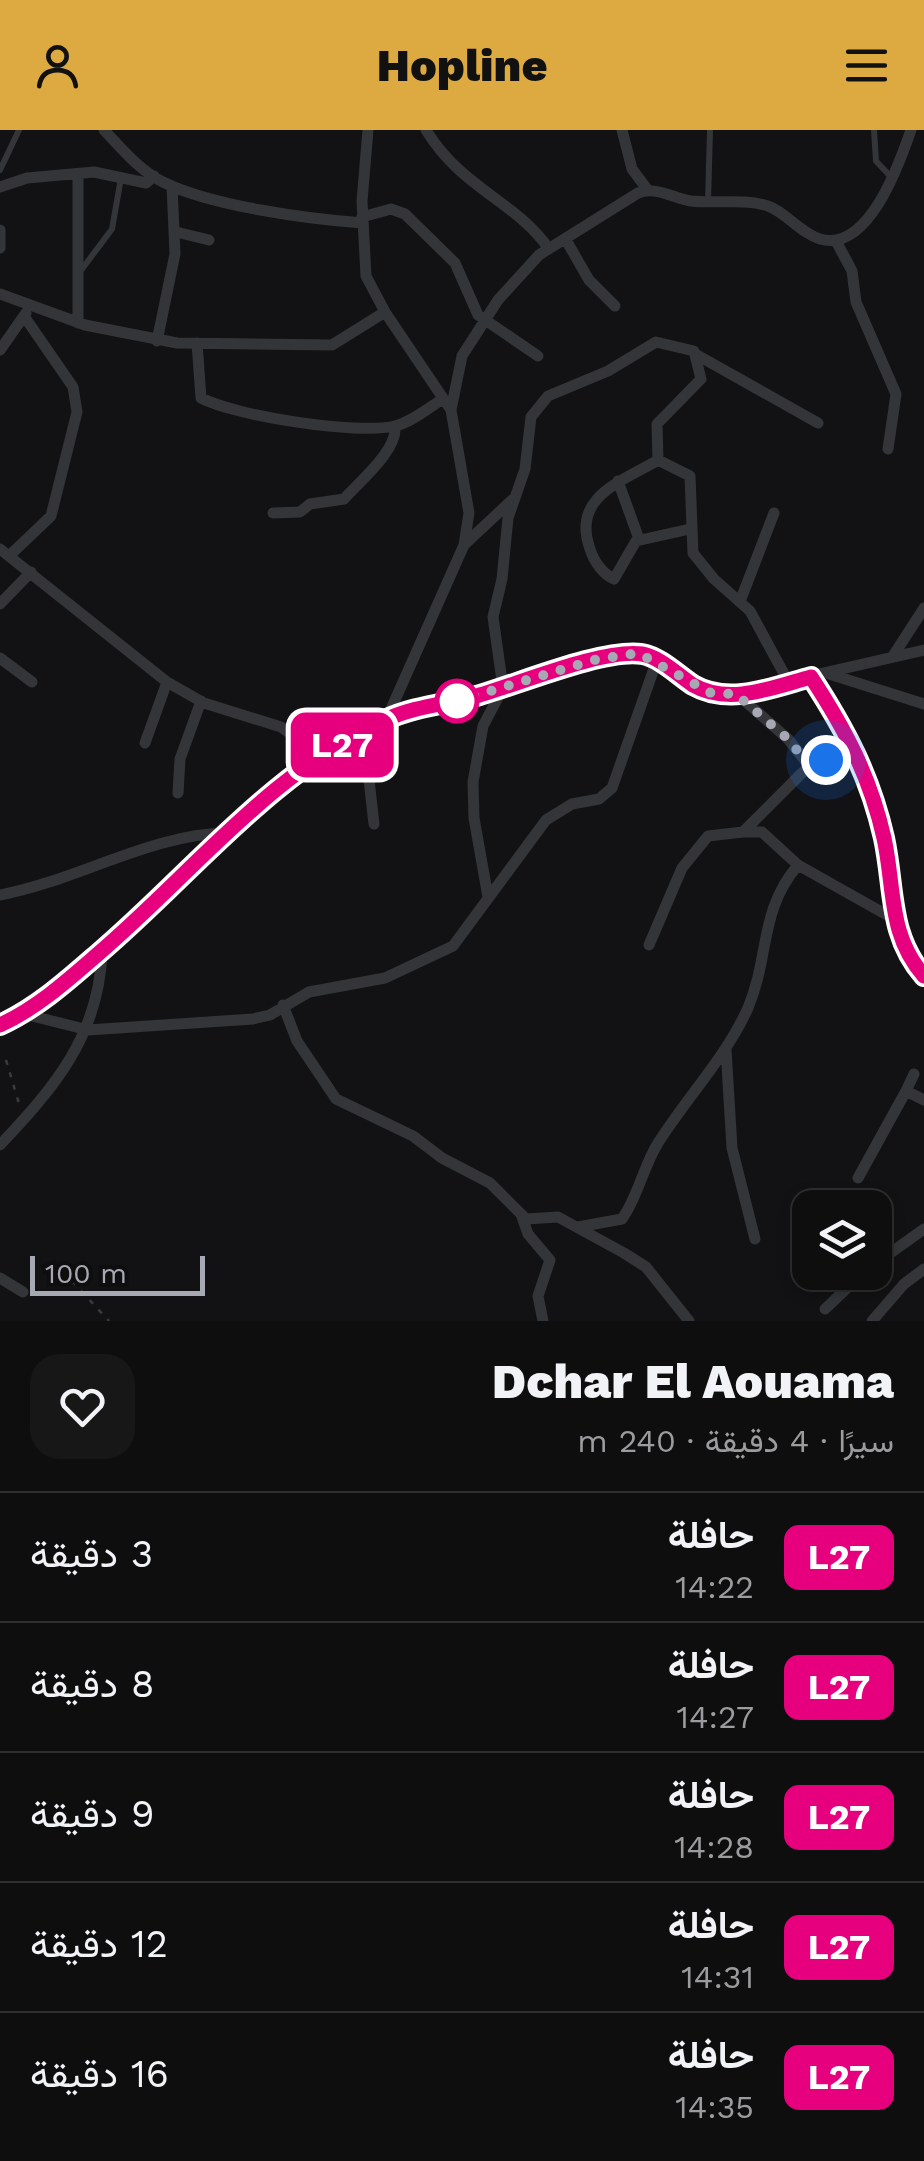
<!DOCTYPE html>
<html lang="ar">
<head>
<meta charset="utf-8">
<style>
  :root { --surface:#0e0e0f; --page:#171718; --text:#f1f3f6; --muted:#9b9c9e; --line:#2e2e2f; --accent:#ddaa42 }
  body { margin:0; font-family:"Work Sans",Vazirmatn,sans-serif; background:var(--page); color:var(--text); direction:rtl; height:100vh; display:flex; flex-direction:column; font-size:38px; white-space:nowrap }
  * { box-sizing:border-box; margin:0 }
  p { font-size:32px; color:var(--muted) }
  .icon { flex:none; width:55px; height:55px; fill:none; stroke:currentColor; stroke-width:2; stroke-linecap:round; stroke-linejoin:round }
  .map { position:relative; height:1191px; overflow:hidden; direction:ltr }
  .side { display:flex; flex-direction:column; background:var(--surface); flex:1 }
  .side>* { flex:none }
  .badge { padding:0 20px; border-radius:15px; font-size:35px; line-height:65px }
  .fabs { position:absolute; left:792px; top:1060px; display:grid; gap:20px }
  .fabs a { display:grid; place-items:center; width:100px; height:100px; border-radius:20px; background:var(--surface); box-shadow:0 5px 15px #0003,0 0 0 2px var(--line); font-size:50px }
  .scale { position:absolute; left:30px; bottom:25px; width:175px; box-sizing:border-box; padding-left:10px; border:5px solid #a6a9b3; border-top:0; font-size:28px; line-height:35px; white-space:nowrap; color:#a6a9b3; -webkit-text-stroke:8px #0e0e0f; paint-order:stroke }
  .you { position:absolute; width:50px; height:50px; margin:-25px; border:8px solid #fff; border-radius:50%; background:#1a73e8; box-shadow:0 0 0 15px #1a73e833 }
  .map>.badge { position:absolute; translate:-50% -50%; box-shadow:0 0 0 5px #fff }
  .round { display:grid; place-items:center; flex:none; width:105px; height:105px; border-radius:30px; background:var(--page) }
  .summary { display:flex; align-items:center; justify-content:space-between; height:170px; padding:0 30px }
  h1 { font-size:48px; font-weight:800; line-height:75px }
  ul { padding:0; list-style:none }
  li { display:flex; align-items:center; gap:30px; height:130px; padding:0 30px; border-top:2px solid var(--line) }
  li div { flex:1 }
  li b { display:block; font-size:38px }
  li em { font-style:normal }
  li .badge { min-width:110px; font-weight:700; text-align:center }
  header { display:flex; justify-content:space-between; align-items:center; height:130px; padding:0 30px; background:var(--accent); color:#111; font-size:45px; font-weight:800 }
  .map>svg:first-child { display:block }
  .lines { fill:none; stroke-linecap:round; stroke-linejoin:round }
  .path { stroke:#3a3b3f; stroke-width:2.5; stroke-dasharray:5 8; stroke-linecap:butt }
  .service { stroke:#343538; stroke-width:6 }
  .minor { stroke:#343538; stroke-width:11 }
  .line-casing { stroke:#fff; stroke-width:22 }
  .line { stroke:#e6007e; stroke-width:15 }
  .walk { stroke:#a6a9b3; stroke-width:10; stroke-dasharray:0 18 }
  .stop-dot { fill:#fff; stroke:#e6007e; stroke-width:5 }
</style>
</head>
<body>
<header><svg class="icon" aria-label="menu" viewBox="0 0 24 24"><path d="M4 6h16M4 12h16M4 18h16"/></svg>Hopline<svg class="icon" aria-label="person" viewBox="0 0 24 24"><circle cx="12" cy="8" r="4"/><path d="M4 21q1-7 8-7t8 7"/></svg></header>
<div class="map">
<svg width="924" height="1191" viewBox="0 0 924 1191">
  <rect width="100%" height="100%" fill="#121214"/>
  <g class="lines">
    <!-- path -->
    <path class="path" d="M 6,930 L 20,977
      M 72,1151 L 109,1191"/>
    <!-- service -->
    <path class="service" d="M 874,0 L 876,31 L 891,47
      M 0,40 L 19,0
      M 708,72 L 710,0
      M 79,143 L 112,99 L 121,48"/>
    <!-- minor -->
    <path class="minor" d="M 104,0 C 122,19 139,40 163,52 C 211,76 308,89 363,93
      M 368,0 L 362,71 L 366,146 L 385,182 L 451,280 L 469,383 L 464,415 L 387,588
      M 426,0 C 461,58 517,72 549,119
      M 622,0 L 632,39 L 647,59
      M 78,44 L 78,193
      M 0,57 L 27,48 L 94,42 L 146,53 L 154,46
      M 362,87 L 391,79 L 405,84 L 455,133 L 478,185 L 538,226
      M 0,100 L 0,118
      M 176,102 L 209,110
      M 566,110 L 589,150 L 615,176
      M 836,111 L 852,141 L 856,172 L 896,264 L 888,319
      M 0,164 L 85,195 L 177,213 L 332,215 L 385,182
      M 157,211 L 175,124 L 172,56
      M 197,213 L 201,268 C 236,286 357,305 395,296 C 412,292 428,278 443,269
      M 0,220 L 26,183
      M 697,225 L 818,293
      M 451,280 L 462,226 L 498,170 L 539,125 L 638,63 C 656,56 673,68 691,71 C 716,74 744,68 768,76 C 787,83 799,102 820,109 C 868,123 899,35 911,0
      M 658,330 L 690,346 L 693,423 L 714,449 L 750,481 L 789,553
      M 658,330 C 622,352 571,366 590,419 C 594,432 603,444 614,449 L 636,411 L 690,399
      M 618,351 L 639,409
      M 273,383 L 300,382 L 310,374 L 344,369 C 360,351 398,320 395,296
      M 464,415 L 512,370
      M 0,419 L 167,552 L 204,573 L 281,597 L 322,626
      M 9,426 L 51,386 L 77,282 L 73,257 L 24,186
      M 741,469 L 774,383
      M 0,474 L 31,442
      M 893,526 L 924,478
      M 0,528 L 32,552
      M 826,543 L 924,574
      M 811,547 C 845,599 870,646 884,708 C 895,758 889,805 924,846
      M 737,564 L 788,609 L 811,638
      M 357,606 L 368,641 L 374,694
      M 145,613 L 167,552
      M 178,663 L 180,629 L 201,571
      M 743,702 L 762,702 L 798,735 L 894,789
      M 0,765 C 76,751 153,703 228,703
      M 488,767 L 474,688 L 473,652 L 483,596 L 503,558 L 493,487 L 502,449 L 508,388 L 525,339 L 531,287 L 548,266 L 608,241 L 656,212 L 694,221 L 701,249 L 657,294 L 658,330
      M 649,815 L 682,738 L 708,706 L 743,702 L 803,642 L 856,623
      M 283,875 L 297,911 L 336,969 L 413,1006 L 442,1028 L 490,1053 L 526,1089 L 558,1087 L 624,1123 L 646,1137 L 689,1191
      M 24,884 L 88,900 L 253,889 L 270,885 L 309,862 L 385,848 L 453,816 L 546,690 L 572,674 L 599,669 L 612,658 L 657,530
      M 0,895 L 24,884 L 56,860 L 139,789 L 254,677 L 322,626 L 387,588 L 621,524 C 663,521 688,559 728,565 L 924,520
      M 726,919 L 732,1018 L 755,1109
      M 906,961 L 914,944
      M 0,1015 C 55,957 99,905 102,822
      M 858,1048 L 906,961 L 924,970
      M 522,1087 L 528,1104 L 550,1130 L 538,1166 L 543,1191
      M 578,1097 L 622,1089 C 638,1067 643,1037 658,1013 C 687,967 726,927 748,878 C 770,825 759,781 798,735
      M 875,1134 L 924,1099
      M 0,1148 L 23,1162
      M 825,1179 L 864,1142
      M 872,1191 L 904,1154 L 924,1139"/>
  </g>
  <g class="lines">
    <defs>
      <path id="line" d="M 0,895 C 37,878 67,851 98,824 C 192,744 270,642 385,590 C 412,577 445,574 473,567 C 514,556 603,518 642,524 C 660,527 678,545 693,555 C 729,576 774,557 811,547 C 845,599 870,646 884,708 C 895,759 888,805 924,846"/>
    </defs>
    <!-- line casing -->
    <use href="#line" class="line-casing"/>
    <!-- line -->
    <use href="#line" class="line"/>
    <!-- walk -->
    <path class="walk" d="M 457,571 L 594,530 L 638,523 L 711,563 L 736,564 L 788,609 L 811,638 L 826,630"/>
  </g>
  <!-- markers -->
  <circle class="stop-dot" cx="457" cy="571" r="20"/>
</svg>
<div class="fabs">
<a><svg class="icon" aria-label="layers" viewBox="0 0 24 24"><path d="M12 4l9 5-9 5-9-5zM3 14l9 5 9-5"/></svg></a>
</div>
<div class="scale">100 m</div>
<div class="you" style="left:826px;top:630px"></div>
<b class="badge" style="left:342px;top:615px;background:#e6007e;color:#fff">L27</b>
</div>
<section class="side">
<div class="summary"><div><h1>Dchar El Aouama</h1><p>سيرًا · 4 دقيقة · 240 m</p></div><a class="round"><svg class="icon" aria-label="heart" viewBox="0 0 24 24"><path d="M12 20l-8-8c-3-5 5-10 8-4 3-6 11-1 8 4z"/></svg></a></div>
<ul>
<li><span class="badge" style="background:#e6007e;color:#fff">L27</span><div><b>حافلة</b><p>14:22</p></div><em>3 دقيقة</em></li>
<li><span class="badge" style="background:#e6007e;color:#fff">L27</span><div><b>حافلة</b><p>14:27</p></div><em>8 دقيقة</em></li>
<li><span class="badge" style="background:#e6007e;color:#fff">L27</span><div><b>حافلة</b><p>14:28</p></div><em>9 دقيقة</em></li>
<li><span class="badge" style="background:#e6007e;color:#fff">L27</span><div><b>حافلة</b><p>14:31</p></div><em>12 دقيقة</em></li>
<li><span class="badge" style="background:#e6007e;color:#fff">L27</span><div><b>حافلة</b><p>14:35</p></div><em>16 دقيقة</em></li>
</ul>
</section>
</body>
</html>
